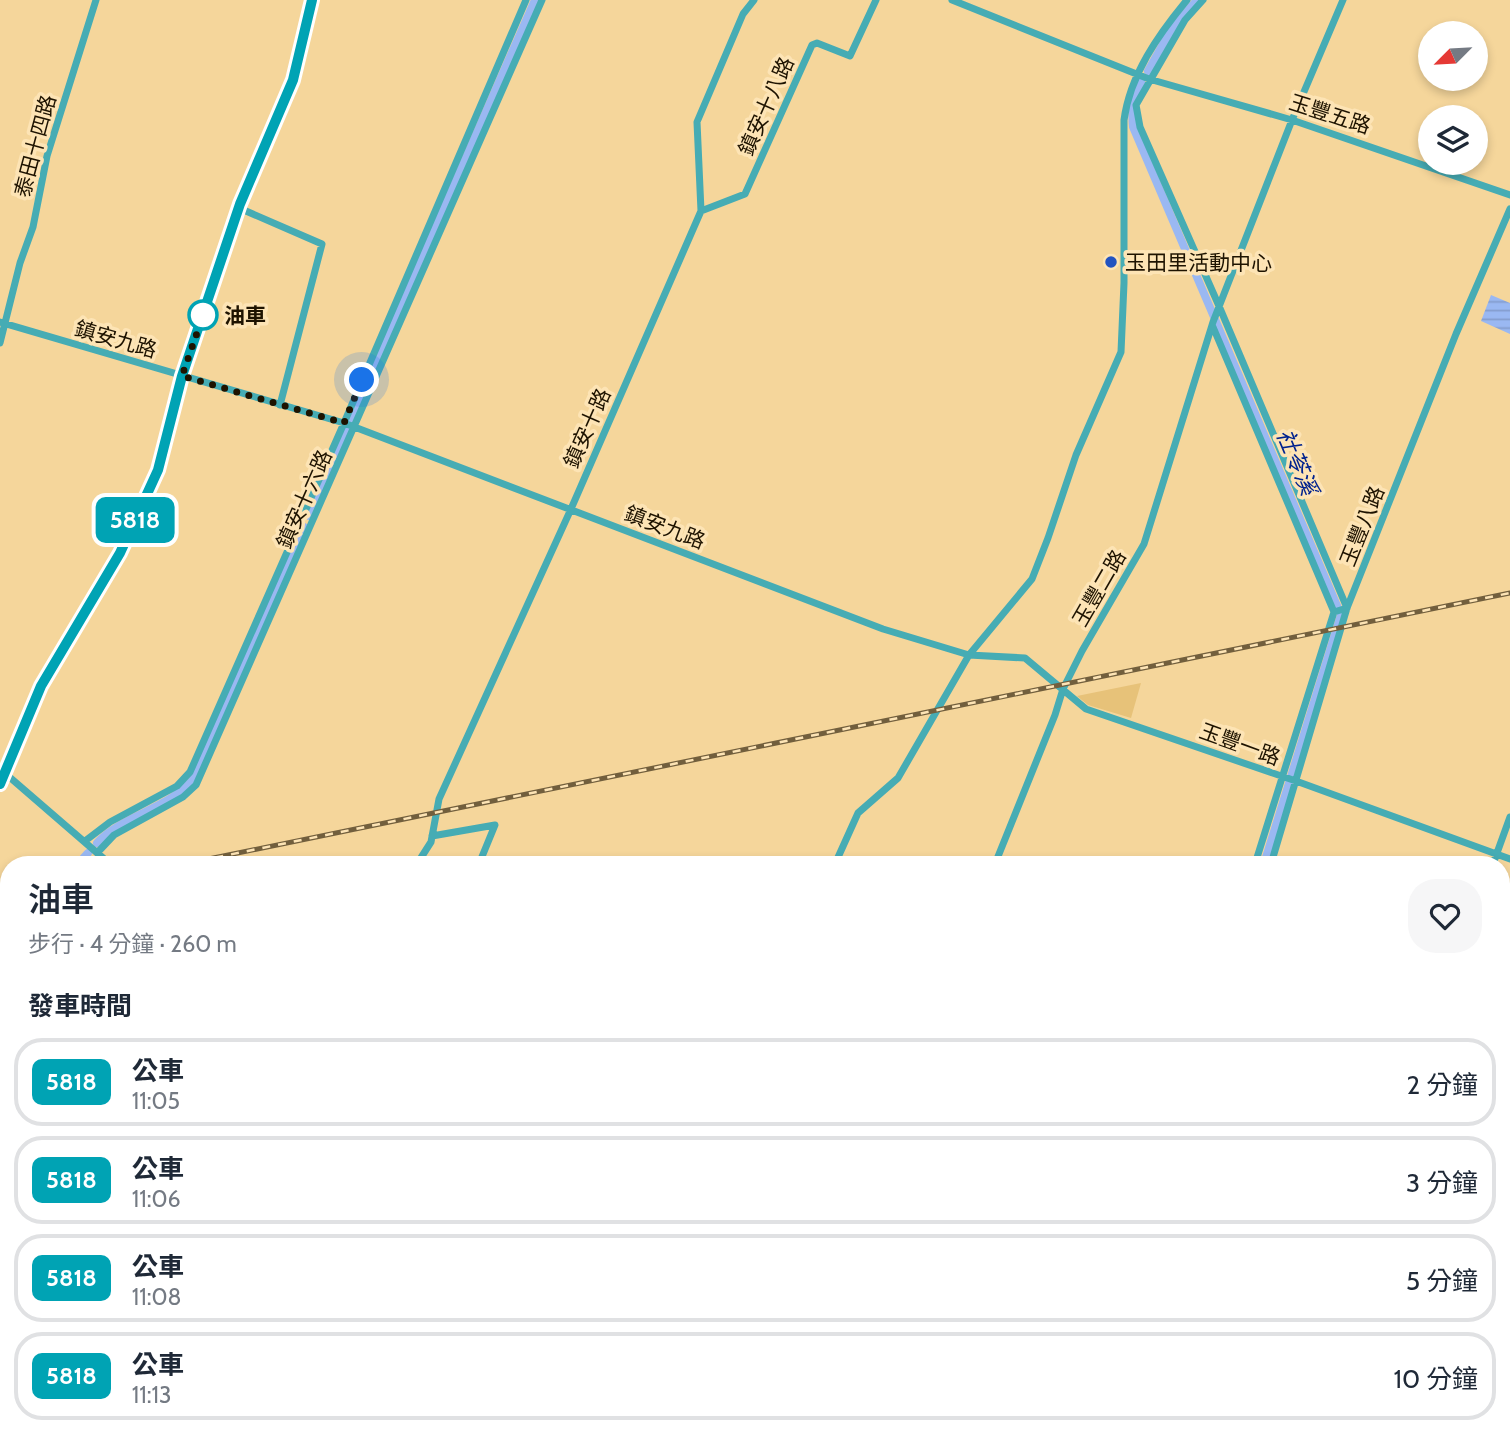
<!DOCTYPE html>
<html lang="zh-TW">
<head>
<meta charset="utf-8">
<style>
  :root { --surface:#fff; --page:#f6f6f7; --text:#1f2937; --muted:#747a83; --line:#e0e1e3 }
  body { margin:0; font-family:Cabin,"Noto Sans TC",sans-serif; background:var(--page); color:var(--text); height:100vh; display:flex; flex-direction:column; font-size:26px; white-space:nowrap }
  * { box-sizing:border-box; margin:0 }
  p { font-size:23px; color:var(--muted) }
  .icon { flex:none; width:38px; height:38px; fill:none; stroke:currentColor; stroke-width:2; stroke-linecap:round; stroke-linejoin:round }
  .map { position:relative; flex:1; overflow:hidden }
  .details { position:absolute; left:0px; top:856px; width:1510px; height:590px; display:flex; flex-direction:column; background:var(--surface); border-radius:28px 28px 0 0; box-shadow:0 4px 10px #0003 }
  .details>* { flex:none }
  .badge { padding:0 14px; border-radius:10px; font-size:24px; line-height:46px }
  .needle { width:46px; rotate:246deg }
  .buttons { position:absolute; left:1418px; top:21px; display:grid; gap:14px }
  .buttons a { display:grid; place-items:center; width:70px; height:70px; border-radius:50%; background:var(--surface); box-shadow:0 4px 10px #0003; font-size:35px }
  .you { position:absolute; width:35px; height:35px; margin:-18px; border:5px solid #fff; border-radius:50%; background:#1a73e8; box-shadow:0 0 0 10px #1a73e833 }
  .map>.badge { position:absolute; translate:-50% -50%; box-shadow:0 0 0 4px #fff }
  h2 { padding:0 28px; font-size:26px; line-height:63px }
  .round { display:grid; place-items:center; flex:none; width:74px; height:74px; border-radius:28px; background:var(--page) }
  .summary { display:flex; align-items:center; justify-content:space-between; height:119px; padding:0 28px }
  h1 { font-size:33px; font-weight:600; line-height:52px }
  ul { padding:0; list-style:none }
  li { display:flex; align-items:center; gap:21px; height:88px; margin:0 14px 10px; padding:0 14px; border:4px solid var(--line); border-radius:28px }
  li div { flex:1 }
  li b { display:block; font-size:26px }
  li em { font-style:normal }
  li .badge { min-width:77px; font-weight:700; text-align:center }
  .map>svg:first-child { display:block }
  .forest { fill:url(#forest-crowns) }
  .park { fill:#e7c279 }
  .water { fill:url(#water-rules) }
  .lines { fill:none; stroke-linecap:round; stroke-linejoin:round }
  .canal { stroke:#9ab8f2; stroke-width:8 }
  .minor { stroke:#46acb4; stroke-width:7 }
  .major { stroke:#2a7278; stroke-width:10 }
  .rail-casing { stroke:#725f3d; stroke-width:5 }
  .rail { stroke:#fde4b5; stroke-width:2.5; stroke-dasharray:8; stroke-linecap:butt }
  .line-casing { stroke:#fff; stroke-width:16 }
  .line { stroke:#00a3b4; stroke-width:10 }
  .walk { stroke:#1e1300; stroke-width:7; stroke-dasharray:0 12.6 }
  .poi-dot { fill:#2253c0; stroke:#fde4b5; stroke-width:2.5 }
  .stop-dot { fill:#fff; stroke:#00a3b4; stroke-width:3.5 }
  .labels { text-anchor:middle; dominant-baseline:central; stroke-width:7; stroke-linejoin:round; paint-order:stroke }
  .street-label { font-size:21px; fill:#1e1300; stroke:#fde4b5 }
  .poi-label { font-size:21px; fill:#1e1300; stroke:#fde4b5; text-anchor:start }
  .stop-label { font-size:21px; font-weight:bold; fill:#1e1300; stroke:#fde4b5; text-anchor:start }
  .water-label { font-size:23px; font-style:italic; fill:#00228e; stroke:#fde4b5 }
</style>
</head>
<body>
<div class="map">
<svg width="1510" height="1445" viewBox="0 0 1510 1445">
  <defs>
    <pattern id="forest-crowns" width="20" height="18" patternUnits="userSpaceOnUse" patternTransform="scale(1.75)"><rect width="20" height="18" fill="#e7c279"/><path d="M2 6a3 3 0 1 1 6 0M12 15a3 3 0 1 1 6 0" fill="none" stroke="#c6a667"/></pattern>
    <pattern id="water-rules" width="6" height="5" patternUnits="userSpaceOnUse" patternTransform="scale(1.75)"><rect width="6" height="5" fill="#9ab8f2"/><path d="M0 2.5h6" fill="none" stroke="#849dce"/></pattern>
  </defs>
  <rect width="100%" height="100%" fill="#f5d69b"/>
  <!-- forest -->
  <path class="forest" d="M 1502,1014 L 1510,1017 L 1510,1277 L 1502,1273 Z"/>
  <!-- park -->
  <path class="park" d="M 1141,683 L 1131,718 L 1088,705 L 1077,696 Z"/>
  <!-- water -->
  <path class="water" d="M 1491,295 L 1510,303 L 1510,334 L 1481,321 Z"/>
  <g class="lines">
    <!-- canal -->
    <path class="canal" d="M 1148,71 L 1171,30 L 1197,0
      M 1141,82 C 1133,97 1131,110 1133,127 L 1341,615 L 1264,864
      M 309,516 L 535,0
      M 97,843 C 124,814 172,808 195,777 L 304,527
      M 78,864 L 88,853
      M 0,1005 L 9,984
      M 1058,1445 L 1059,1437
      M 1420,1445 L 1419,1444 L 1422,1437"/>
    <!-- minor -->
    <path class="minor" d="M 952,0 L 1149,79 L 1292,120 L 1510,195
      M 1203,0 L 1185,20 L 1136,105 L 1140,127 L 1219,306 L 1347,608 L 1334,612
      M 239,208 L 322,244 L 280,405
      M 701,211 L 745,194 L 812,45 L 817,43 L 850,56 L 876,0
      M 0,322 L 344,423 L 883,629 L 969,655 L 1025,658 L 1086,709 L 1296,781 L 1510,859
      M 1213,327 L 1334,612 L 1255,864
      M 0,343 L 20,263 L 33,227 L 47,156 L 96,0
      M 0,769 L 110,864
      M 0,784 L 41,686 L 120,553 L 158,470 L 182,376 L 240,204 L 293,80 L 302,35 L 312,0
      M 432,836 L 495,825 L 479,864
      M 85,841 L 110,822 L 177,786 L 190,772 L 344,423 L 526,0
      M 97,853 L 114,835 L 183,797 L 196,785 L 542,0
      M 417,864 L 431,842 L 439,799 L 571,509 L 701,211 L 697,122 L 743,14 L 754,0
      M 835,864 L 858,813 L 898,778 L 969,655 L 1032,579 L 1048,538 L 1076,455 L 1121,352 L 1124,283 L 1124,120 C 1130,75 1158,35 1187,0
      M 995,864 L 1055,715 L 1063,689 L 1082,651 L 1144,544 L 1213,322 L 1292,120 L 1343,0
      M 1271,864 L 1347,608 L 1456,334 L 1510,209
      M 1493,864 L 1510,817
      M 0,1266 L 9,1270
      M 0,1298 L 9,1275
      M 491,1437 L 495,1445
      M 1266,1437 L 1279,1445
      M 204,1445 L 207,1437
      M 339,1445 L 342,1437
      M 471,1445 L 479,1437
      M 633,1445 L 641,1437
      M 764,1445 L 770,1437
      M 977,1445 L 981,1437
      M 1052,1445 L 1053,1437
      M 1248,1445 L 1253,1437"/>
    <!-- major -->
    <path class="major" d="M 1502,1335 L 1510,1315
      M 1451,1445 L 1455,1437"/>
    <defs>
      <path id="rail" d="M 184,864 L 1510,593
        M 0,911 L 9,909"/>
    </defs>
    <!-- rail casing -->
    <use href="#rail" class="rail-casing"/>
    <!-- rail -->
    <use href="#rail" class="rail"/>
  </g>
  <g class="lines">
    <defs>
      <path id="line" d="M 0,784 L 41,686 L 120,553 L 158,470 L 182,376 L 240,204 L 293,80 L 312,0"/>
    </defs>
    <!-- line casing -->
    <use href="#line" class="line-casing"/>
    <!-- line -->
    <use href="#line" class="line"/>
    <!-- walk -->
    <path class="walk" d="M 203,315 L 206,307 L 182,376 L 344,423 L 362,380"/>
  </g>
  <!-- markers -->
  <circle class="poi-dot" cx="1111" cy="262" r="7"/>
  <circle class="stop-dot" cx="203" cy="315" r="14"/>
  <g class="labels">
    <!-- street labels -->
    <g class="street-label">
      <text transform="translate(766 106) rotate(-66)">鎮安十八路</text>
      <text transform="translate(1330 114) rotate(18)">玉豐五路</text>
      <text transform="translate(35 146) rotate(-75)">泰田十四路</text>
      <text transform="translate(116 339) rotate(16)">鎮安九路</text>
      <text transform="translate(587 428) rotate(-66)">鎮安十路</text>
      <text transform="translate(304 499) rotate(-66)">鎮安十六路</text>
      <text transform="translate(1362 526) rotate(-68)">玉豐八路</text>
      <text transform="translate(665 527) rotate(21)">鎮安九路</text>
      <text transform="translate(1099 588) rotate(-60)">玉豐二路</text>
      <text transform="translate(1240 744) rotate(20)">玉豐一路</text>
    </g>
    <!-- poi labels -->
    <g class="poi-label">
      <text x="1125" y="262">玉田里活動中心</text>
    </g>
    <!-- stop labels -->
    <g class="stop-label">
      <text x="224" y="315">油車</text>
    </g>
    <!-- water labels -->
    <g class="water-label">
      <text transform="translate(1297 462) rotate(67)">社苓溪</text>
    </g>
  </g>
</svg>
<div class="buttons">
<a><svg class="needle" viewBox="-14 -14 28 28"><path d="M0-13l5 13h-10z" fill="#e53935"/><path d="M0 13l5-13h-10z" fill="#747a83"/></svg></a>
<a><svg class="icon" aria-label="layers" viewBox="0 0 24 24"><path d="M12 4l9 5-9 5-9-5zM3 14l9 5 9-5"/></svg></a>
</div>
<div class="you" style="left:362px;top:380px"></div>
<b class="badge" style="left:135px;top:520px;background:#00a3b4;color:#fff">5818</b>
<section class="details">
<div class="summary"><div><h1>油車</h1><p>步行 · 4 分鐘 · 260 m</p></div><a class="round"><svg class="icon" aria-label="heart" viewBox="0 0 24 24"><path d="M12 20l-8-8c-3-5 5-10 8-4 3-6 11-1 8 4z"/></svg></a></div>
<h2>發車時間</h2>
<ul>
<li><span class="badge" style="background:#00a3b4;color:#fff">5818</span><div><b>公車</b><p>11:05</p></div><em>2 分鐘</em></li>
<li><span class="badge" style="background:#00a3b4;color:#fff">5818</span><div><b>公車</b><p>11:06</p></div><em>3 分鐘</em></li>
<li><span class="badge" style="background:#00a3b4;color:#fff">5818</span><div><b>公車</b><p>11:08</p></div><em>5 分鐘</em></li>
<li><span class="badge" style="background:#00a3b4;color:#fff">5818</span><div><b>公車</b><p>11:13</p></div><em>10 分鐘</em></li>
</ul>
</section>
</div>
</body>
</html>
